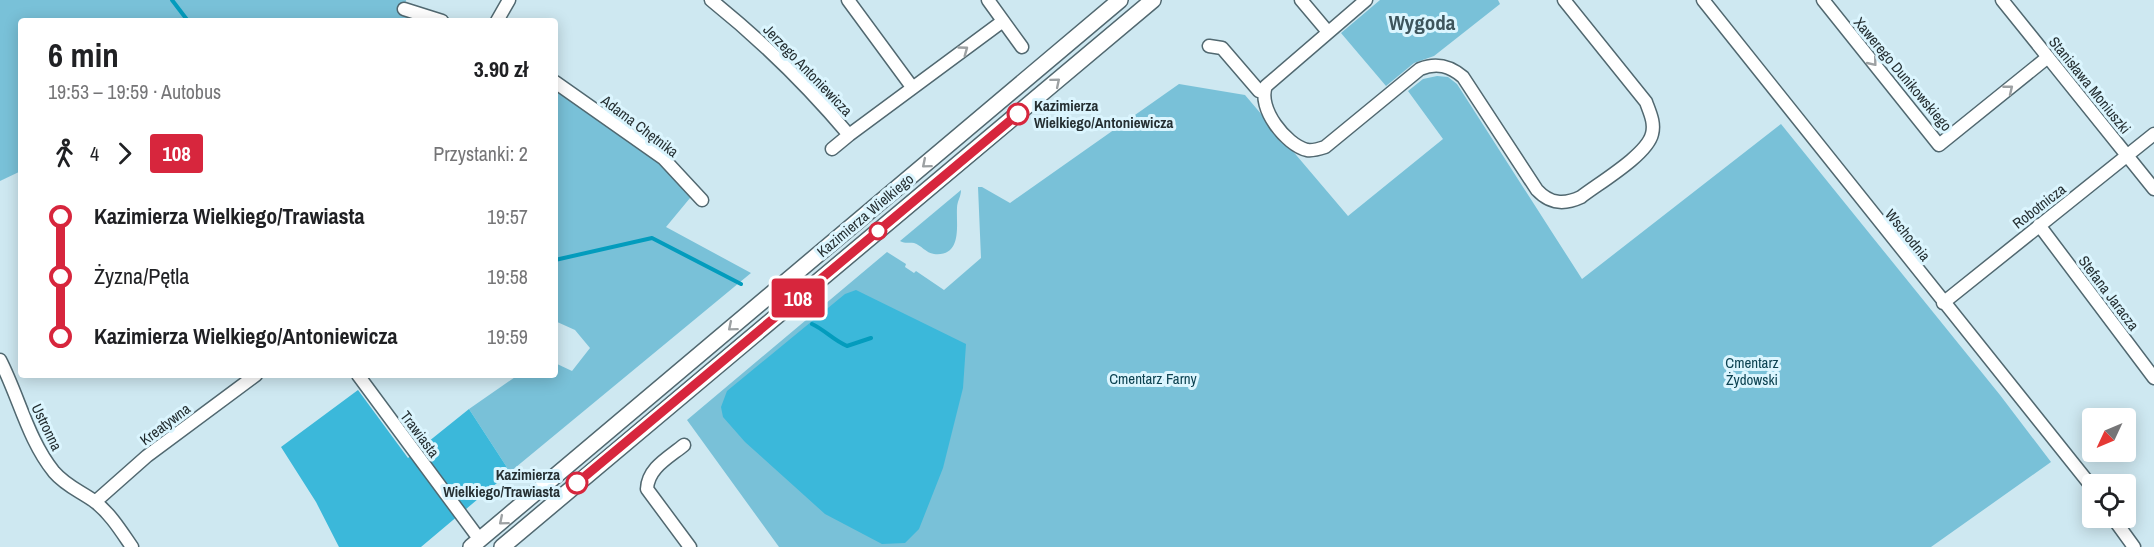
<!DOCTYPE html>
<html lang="pl">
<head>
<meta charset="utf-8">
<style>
  :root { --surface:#fff; --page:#f6f6f6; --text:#202124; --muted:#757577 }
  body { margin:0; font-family:"Archivo Narrow",sans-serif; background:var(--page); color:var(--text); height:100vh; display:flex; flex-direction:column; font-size:22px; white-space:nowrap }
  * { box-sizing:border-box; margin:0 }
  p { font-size:20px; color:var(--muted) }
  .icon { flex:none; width:33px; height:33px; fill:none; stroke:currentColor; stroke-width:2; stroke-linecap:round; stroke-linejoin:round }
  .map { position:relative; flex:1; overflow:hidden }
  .details { position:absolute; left:18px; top:18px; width:540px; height:360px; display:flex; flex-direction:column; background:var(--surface); border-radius:6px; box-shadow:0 3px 15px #0003 }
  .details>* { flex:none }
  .badge { padding:0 12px; border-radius:4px; font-size:21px; line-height:39px }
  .needle { width:39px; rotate:226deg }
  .controls { position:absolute; left:2082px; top:408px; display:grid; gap:12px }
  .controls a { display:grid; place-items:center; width:54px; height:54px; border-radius:6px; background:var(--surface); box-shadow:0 3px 15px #0003; font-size:30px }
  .map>.badge { position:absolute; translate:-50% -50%; box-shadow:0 0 0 3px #fff }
  .legs { display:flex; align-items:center; gap:9px; height:66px; padding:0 30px; font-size:20px }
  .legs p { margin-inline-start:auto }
  .headline { display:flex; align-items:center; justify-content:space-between; height:102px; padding:0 30px }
  h1 { font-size:33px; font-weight:700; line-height:45px }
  ul { padding:0 30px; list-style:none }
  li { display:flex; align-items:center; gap:21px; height:60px; font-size:22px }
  li i { display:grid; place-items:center; width:9px; height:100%; margin:0 8px; background:currentColor }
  li i::after { content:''; width:15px; height:15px; margin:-8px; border:4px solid; border-radius:50%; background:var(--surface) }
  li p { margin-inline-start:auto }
  li:first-child i { background:linear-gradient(#0000 50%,currentColor 0) }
  li:last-child i { background:linear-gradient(currentColor 50%,#0000 0) }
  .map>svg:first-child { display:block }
  .green { fill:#79c1d8 }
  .forest { fill:#3bb8da }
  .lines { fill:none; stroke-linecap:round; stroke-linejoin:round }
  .stream { stroke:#039cbd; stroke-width:4 }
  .minor-casing { stroke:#516870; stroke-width:15 }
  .major-casing { stroke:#516870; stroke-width:18 }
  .minor { stroke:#fff; stroke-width:12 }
  .major { stroke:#fff; stroke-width:15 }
  .oneway { stroke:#9da1a3 }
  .line-1-casing { stroke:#fff; stroke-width:14 }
  .line-1 { stroke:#d7263d; stroke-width:9 }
  .stop-1-dot { fill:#fff; stroke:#d7263d; stroke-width:3 }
  .labels { text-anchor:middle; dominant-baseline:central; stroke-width:6; stroke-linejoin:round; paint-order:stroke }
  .street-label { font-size:15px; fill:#252f32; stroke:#dbf5fe }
  .stop-label { font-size:15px; font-weight:bold; fill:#252f32; stroke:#dbf5fe; text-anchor:start }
  .park-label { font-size:15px; fill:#0c4251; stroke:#dbf5fe }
  .district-label { font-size:21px; font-weight:bold; fill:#3e555c; stroke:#dbf5fe }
</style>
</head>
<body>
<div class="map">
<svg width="2154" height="547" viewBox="0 0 2154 547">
  <rect width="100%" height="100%" fill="#cee8f1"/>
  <!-- green -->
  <path class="green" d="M 0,0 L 406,0 L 405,9 L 442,21 L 21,21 L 21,171 L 0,181 Z
    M 1380,0 L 1498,0 L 1500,4 L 1434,56 L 1414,63 L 1386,86 L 1341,33 Z
    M 1437,76 L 1448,77 L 1457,84 L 1582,279 L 1781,124 L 2000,395 L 2051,462 L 1931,547 L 779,547 L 687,420 L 887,252 L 906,264 L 905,267 L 914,273 L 916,271 L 944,290 L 981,258 L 978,187 L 982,187 L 1010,203 L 1179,84 L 1245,95 L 1348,216 L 1443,139 L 1408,91 L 1423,79 Z
    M 555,83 L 663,158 L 695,192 L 666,227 L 751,273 L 510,472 L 469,409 L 518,375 L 555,375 L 555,363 L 572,371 L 590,348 L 575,330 L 555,321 Z
    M 961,190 C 961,197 957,201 957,208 C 956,224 963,257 934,254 C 926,253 921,245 914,243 C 908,242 906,244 900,241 Z"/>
  <!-- forest -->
  <path class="forest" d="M 856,290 L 966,344 L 963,388 L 943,468 L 919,529 L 905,543 L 882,544 L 825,514 L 745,442 L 723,417 L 721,407 L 727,391 L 845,294 Z
    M 358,390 L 408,458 L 469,409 L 510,472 L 421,547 L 339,547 L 316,502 L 281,447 Z"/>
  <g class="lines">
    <!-- stream -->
    <path class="stream" d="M 172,0 L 188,21
      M 555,260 L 652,238 L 741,284
      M 812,324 C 825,330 833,340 847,346 L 871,338"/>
    <defs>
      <path id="minor" d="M 711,0 C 762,41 807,85 849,135 L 1003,21
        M 848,0 L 912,87
        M 988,0 L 1022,47
        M 1301,0 L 1328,32
        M 1366,0 L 1266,86 C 1257,108 1286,145 1307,150 C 1313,151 1319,149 1325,147 L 1420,69 C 1437,62 1450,66 1463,77 L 1537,190 C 1550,204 1564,205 1581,197 C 1599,183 1647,155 1652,134 C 1655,123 1650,113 1646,102 L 1564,0
        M 1703,0 L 2092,487
        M 1823,0 L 1939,145 L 2048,57
        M 2002,0 L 2154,189
        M 404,9 L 442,21
        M 497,21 L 509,0
        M 1209,46 L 1222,48 L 1259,91 L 1264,92
        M 555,82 L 663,158 L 702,200
        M 832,149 L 849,135
        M 2039,225 L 2154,378
        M 1943,303 L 2154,134
        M 0,360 C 19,397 28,440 54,472 C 66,486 80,491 94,501 C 110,513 121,531 132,547
        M 358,375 L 480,540
        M 684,445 C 668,458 648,468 647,489 L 690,547
        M 95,502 L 147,456 L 256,375
        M 2113,518 L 2134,547"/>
      <path id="major" d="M 471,547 L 1120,0
        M 502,547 L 1153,0"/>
    </defs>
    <!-- minor casing -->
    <use href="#minor" class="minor-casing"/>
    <!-- major casing -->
    <use href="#major" class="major-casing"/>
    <!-- minor -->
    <use href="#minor" class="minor"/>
    <!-- major -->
    <use href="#major" class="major"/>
  </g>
  <!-- one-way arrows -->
  <defs><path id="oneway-chevron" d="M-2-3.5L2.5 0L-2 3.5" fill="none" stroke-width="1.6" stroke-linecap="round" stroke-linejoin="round" transform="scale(1.5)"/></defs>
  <g class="oneway">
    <use href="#oneway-chevron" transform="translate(964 50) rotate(-36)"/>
    <use href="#oneway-chevron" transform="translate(1873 62) rotate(51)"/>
    <use href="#oneway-chevron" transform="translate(1056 82) rotate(-40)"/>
    <use href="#oneway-chevron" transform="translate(2009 89) rotate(-39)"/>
    <use href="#oneway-chevron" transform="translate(926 164) rotate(140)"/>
    <use href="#oneway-chevron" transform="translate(732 327) rotate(140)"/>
    <use href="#oneway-chevron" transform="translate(503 521) rotate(140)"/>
  </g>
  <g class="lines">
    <defs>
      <path id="line-1" d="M 577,483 L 1018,114"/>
    </defs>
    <!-- line-1 casing -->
    <use href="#line-1" class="line-1-casing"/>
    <!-- line-1 -->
    <use href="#line-1" class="line-1"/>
  </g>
  <!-- markers -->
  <g class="stop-1-dot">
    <circle cx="1018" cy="114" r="10"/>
    <circle cx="878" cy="231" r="8"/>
    <circle cx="577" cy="483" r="10"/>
  </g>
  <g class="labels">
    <!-- street labels -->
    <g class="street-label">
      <text transform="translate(808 70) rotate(46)">Jerzego Antoniewicza</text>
      <text transform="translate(1903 74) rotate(50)">Xawerego Dunikowskiego</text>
      <text transform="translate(2090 85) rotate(51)">Stanisława Moniuszki</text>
      <text transform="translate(640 126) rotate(37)">Adama Chętnika</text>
      <text transform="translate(2039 206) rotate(-38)">Robotnicza</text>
      <text transform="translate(865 215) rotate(-40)">Kazimierza Wielkiego</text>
      <text transform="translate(1908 235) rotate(51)">Wschodnia</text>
      <text transform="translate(2109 293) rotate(53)">Stefana Jaracza</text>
      <text transform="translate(165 424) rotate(-37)">Kreatywna</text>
      <text transform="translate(47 427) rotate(64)">Ustronna</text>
      <text transform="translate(420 434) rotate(53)">Trawiasta</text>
    </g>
    <!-- stop labels -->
    <g class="stop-label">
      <text x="1034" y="105">Kazimierza<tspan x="1034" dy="17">Wielkiego/Antoniewicza</tspan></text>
      <text x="560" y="474" text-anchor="end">Kazimierza<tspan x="560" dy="17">Wielkiego/Trawiasta</tspan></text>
    </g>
    <!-- park labels -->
    <g class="park-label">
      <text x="1752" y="362">Cmentarz<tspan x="1752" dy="17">Żydowski</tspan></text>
      <text x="1153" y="378">Cmentarz Farny</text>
    </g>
    <!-- district labels -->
    <g class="district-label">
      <text x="1422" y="22">Wygoda</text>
    </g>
  </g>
</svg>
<div class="controls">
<a><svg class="needle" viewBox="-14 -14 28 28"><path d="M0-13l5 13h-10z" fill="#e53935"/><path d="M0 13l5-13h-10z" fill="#757577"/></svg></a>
<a><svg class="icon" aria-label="locate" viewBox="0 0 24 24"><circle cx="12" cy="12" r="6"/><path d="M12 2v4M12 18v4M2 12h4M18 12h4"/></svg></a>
</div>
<b class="badge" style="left:798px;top:298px;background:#d7263d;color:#fff">108</b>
<section class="details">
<div class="headline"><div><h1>6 min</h1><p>19:53 – 19:59 · Autobus</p></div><b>3.90 zł</b></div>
<div class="legs"><svg class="icon" aria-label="walk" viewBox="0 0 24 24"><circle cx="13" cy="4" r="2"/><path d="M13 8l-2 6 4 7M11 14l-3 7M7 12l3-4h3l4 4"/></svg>4<svg class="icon" aria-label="forward" viewBox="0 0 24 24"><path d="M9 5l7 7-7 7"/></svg><b class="badge" style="background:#d7263d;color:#fff">108</b><p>Przystanki: 2</p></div>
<ul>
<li><i style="color:#d7263d"></i><b>Kazimierza Wielkiego/Trawiasta</b><p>19:57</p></li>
<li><i style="color:#d7263d"></i><span>Żyzna/Pętla</span><p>19:58</p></li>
<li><i style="color:#d7263d"></i><b>Kazimierza Wielkiego/Antoniewicza</b><p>19:59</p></li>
</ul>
</section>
</div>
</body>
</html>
